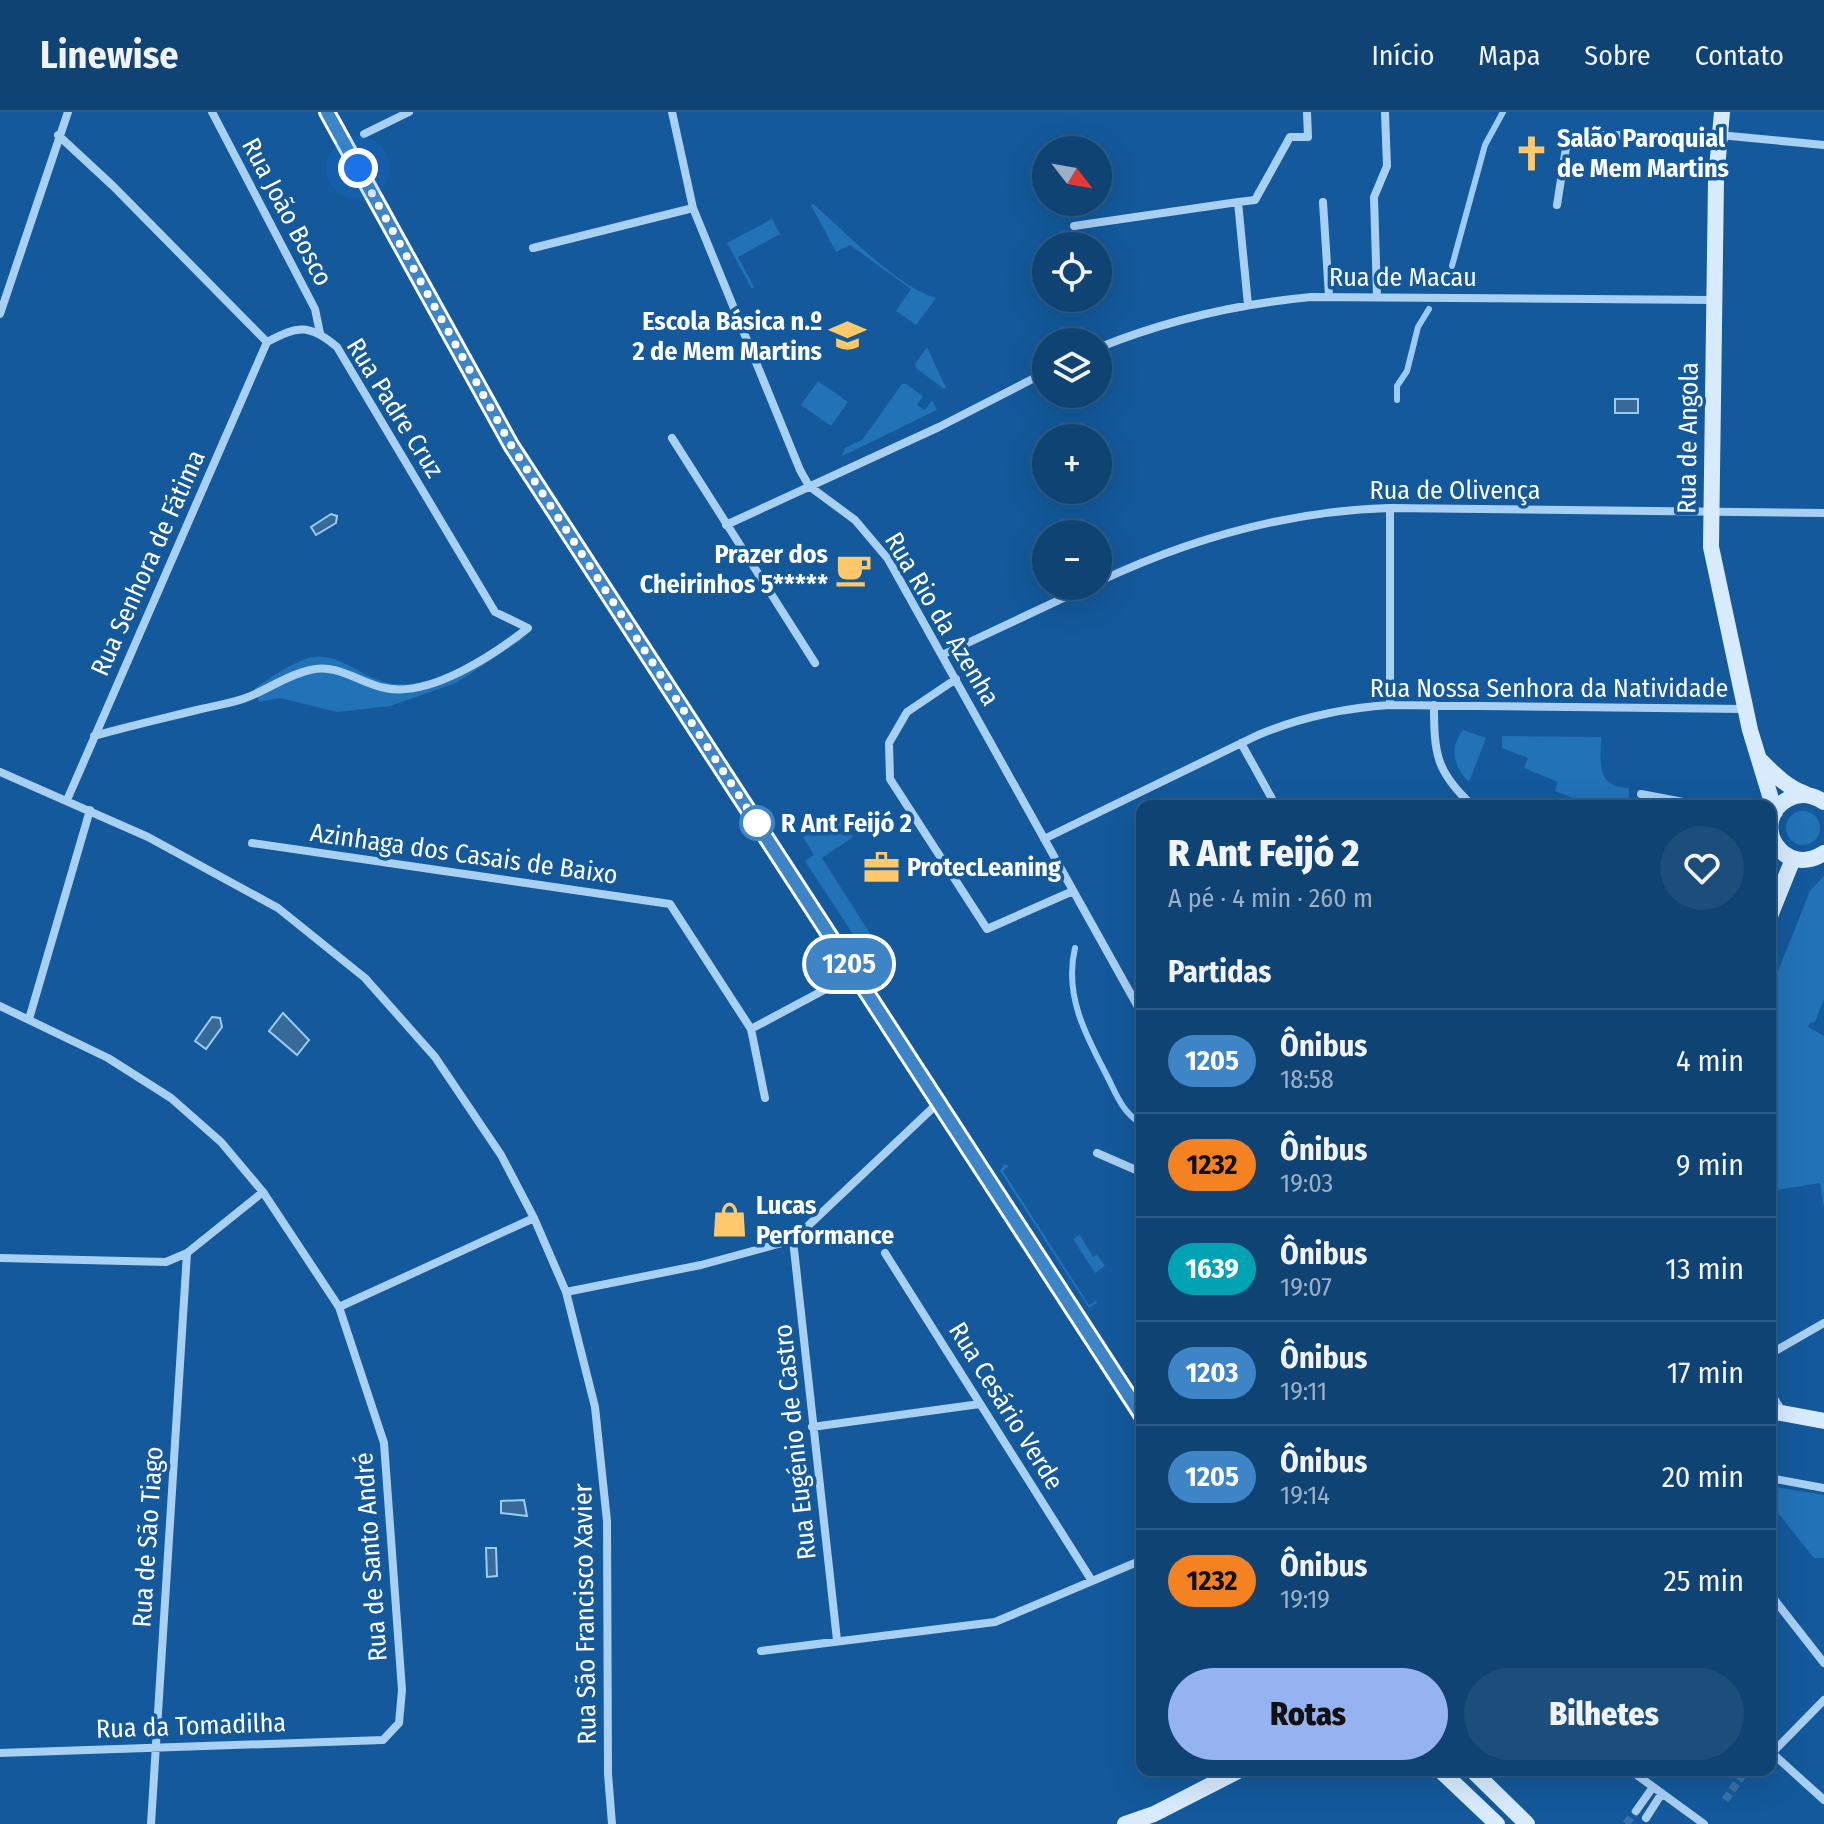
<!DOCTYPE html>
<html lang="pt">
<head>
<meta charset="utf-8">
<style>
  :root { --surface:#0e4374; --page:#1c4e7c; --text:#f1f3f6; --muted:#9bb0c5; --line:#2e5c86; --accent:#95b2f1 }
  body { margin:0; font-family:"Fira Sans Condensed",sans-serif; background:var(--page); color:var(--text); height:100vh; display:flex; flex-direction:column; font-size:30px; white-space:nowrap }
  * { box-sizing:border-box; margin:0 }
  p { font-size:26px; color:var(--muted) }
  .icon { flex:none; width:44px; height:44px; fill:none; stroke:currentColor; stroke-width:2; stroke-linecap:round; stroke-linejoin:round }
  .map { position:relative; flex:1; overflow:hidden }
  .panel { position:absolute; left:1136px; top:688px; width:640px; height:976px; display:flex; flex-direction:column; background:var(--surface); border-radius:16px; box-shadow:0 8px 32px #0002,0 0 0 2px var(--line) }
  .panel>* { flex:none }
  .badge { padding:0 16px; border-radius:26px; font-size:28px; line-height:52px }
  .needle { width:52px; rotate:121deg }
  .fabs { position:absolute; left:1032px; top:24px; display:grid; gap:16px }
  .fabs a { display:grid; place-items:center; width:80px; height:80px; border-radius:50%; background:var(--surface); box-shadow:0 8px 32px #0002,0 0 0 2px var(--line); font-size:40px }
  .you { position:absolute; width:40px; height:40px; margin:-20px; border:6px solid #fff; border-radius:50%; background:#1a73e8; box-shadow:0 0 0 12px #1a73e833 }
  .map>.badge { position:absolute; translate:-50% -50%; box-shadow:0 0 0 4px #fff }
  h2 { padding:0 32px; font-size:30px; line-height:72px }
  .round { display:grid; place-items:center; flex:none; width:84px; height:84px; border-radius:42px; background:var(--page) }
  .head { display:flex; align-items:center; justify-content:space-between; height:136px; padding:0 32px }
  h1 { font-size:38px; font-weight:800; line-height:60px }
  .action { display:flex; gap:16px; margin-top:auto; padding:16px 32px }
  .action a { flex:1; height:92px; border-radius:48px; background:var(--accent); color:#111; font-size:32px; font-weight:800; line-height:92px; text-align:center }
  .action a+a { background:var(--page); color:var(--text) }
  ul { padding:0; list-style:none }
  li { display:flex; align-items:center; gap:24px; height:104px; padding:0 32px; border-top:2px solid var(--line) }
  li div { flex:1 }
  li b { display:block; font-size:30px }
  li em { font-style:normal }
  li .badge { min-width:88px; font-weight:700; text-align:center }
  header { display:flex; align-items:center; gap:48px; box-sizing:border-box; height:112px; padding:0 40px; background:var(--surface); border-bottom:2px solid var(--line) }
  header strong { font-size:38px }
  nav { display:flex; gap:44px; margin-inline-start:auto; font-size:28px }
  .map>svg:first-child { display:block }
  .green { fill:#2272b8 }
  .water { fill:#386a99; stroke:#9accf6; stroke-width:2 }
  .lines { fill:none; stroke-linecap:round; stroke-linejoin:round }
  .stream { stroke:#9accf6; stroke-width:6 }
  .street-tunnel { stroke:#3672aa; stroke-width:8; stroke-dasharray:8 4; stroke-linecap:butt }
  .street { stroke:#a8d0f3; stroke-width:8 }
  .secondary { stroke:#d7ebfd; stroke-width:16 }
  .line-casing { stroke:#fff; stroke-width:18 }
  .line { stroke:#3d85c6; stroke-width:12 }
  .walk { stroke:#fff; stroke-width:8; stroke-dasharray:0 14.4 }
  .stop-dot { fill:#fff; stroke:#3d85c6; stroke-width:4 }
  .labels { text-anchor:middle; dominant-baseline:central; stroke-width:7; stroke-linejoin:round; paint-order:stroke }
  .poi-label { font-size:26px; font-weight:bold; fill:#fff; stroke:#13599b; text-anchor:start }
  .street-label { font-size:26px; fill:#fff; stroke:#13599b }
  .stop-label { font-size:26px; font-weight:bold; fill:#fff; stroke:#13599b; text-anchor:start }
</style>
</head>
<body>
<header>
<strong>Linewise</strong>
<nav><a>Início</a><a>Mapa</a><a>Sobre</a><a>Contato</a></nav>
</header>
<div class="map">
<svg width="1824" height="1712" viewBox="0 0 1824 1712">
  <rect width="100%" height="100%" fill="#13599b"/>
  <!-- green -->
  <path class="green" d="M 813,92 C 845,119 897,175 936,186 L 916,213 L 896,199 L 911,177 L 850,133 L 836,140 L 811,93 Z
    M 772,107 L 780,122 L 738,145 L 754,175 L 752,177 L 727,131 Z
    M 927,235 L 946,276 L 944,277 L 916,256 L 915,252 Z
    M 818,269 L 848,290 L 831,314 L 801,293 Z
    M 902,272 L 906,272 L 923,284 L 917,293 L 925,298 L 932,288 L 937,298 L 842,344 L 845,336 L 862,328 Z
    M 526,525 L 456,571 L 390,594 L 337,600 L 280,586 L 259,590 L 255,576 C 272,565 289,552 309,546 C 344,537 366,576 407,572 C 450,568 485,538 526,525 Z
    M 1463,618 L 1486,626 L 1469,670 C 1453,654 1449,636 1463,618 Z
    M 1502,624 L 1601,625 C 1601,651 1595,675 1629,676 L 1629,694 L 1593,694 L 1555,679 L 1558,670 L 1524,656 L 1528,646 L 1502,636 Z
    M1786 716a17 17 0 1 1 34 0a17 17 0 1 1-34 0Z
    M 842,707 L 853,725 L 822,746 L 876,831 L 864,839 L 805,749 L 814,743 L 803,725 Z
    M 1824,764 L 1824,887 L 1815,910 L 1810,911 L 1808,915 L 1824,924 L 1824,1096 L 1820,1071 L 1770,1079 L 1770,879 L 1810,779 Z
    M 1004,1052 L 1009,1054 L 1003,1059 L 1089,1193 L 1096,1189 L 1097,1191 L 1089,1196 L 1000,1059 Z
    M 1080,1123 L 1093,1145 L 1097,1143 L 1105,1154 L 1095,1161 L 1073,1127 Z
    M 1775,1375 L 1824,1383 L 1824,1446 L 1814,1446 L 1770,1391 L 1770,1378 Z"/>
  <!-- water -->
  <path class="water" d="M 1615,287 L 1638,287 L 1638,301 L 1615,301 Z
    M 331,402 L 337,404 L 336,411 L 316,423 L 311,415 Z
    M 283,901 L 309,928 L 297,943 L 269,919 Z
    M 212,905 L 220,906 L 222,915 L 206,937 L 195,929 Z
    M 524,1388 L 527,1404 L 501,1401 L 501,1389 Z
    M 486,1436 L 496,1436 L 497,1464 L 487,1465 Z"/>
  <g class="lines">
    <!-- stream -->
    <path class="stream" d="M 1452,154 L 1485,33 L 1503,0
      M 1397,288 L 1397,274 L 1407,259 L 1418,215 L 1429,197
      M 1075,836 C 1064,882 1085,922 1106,962 C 1116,981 1122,1001 1142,1012"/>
    <!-- street-tunnel -->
    <path class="street-tunnel" d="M 1725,1688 L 1746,1658
      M 1626,1712 L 1636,1699"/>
    <!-- street -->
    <path class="street" d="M 212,0 L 315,197 L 320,221
      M 672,0 L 693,96 L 800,358 L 809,374 L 855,408 L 888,447 L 1142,902
      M 364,22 L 409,0
      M 58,23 L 113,74 L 267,230 C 297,214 309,211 337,235 L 495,500 L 528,516 C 495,542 430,586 385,576 C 359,571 338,551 310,558 C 287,563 269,577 248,585 C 234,591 217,593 201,597 C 165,606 130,614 94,624
      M 1323,90 L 1329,184
      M 1557,93 L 1568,23 L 1719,23 L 1824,33
      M 1074,114 L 1238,90
      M 533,136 L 693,96
      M 1377,184 L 1374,85 L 1387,54 L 1385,0
      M 1248,193 L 1238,90 L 1255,88 L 1290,25 L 1308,25 L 1307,0
      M 0,202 L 68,0
      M 1098,236 C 1167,208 1237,192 1311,185 L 1714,188
      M 672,326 L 815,551
      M 1390,396 L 1390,593
      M 726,413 L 939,315 L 1046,260
      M 1098,470 C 1191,426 1286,399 1390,396 L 1824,401
      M 942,543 L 1089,474
      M 956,567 L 907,600 L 889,631 L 890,667 L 987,817 L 1073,779
      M 1434,593 C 1434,642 1436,660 1473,694
      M 1241,631 L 1276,694
      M 0,660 L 148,725 L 278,796 L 365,866 L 435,945 L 501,1043 L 534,1106 L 566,1180 L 595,1295 L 607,1409 L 608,1662 L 612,1712
      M 1641,682 L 1704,694
      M 67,688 L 267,230
      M 1044,727 L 1258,623 C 1301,605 1343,596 1390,593 L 1745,597
      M 252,731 L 670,792 L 751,917 L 854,862
      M 0,894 L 108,946 L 171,986 L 221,1030 L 263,1080 L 339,1195 L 384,1331 L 402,1578 L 399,1611 L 383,1628 L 0,1641
      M 29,907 L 90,698
      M 751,917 L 765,986
      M 1097,1041 L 1136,1058 L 1142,1064
      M 793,1128 L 837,1528
      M 885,1141 L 1092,1469
      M 0,1146 L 166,1150 L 187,1141 L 263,1080
      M 566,1180 L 701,1153 L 793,1128 L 938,991
      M 339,1195 L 534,1106
      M 1770,1242 L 1824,1211
      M 1770,1280 L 1782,1299
      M 812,1315 L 980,1292
      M 1770,1366 L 1824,1376
      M 1770,1482 L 1824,1551
      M 761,1539 L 995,1510 L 1142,1448
      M 1824,1588 L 1772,1641 L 1824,1688
      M 1630,1658 L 1704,1712
      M 1636,1699 L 1653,1675
      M 1646,1706 L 1662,1681
      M 151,1712 L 187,1141"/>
    <!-- secondary -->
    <path class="secondary" d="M 327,0 L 511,333 L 1142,1304
      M 1722,0 L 1716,68 L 1711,435 L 1750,618 L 1775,700
      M 1761,649 C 1775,663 1788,676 1806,682
      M 1824,690 C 1813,683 1800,680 1788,687 C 1748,709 1783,768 1824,741
      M 1770,804 L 1793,747
      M 1770,1299 L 1824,1309
      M 1440,1658 L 1497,1712
      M 1472,1658 L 1527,1712
      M 1125,1712 L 1154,1702 L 1240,1658"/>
  </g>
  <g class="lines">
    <defs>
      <path id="line" d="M 327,0 L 511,333 L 1142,1304"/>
    </defs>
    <!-- line casing -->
    <use href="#line" class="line-casing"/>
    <!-- line -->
    <use href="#line" class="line"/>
    <!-- walk -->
    <path class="walk" d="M 358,56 L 511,333 L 764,722 L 757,711"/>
  </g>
  <!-- icons -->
  <defs>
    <symbol id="church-bare" viewBox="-9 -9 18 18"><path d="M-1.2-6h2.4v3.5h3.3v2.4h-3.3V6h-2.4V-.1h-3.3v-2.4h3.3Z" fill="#ffc86a" stroke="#13599b" stroke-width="2.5" paint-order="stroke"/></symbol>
    <symbol id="school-bare" viewBox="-9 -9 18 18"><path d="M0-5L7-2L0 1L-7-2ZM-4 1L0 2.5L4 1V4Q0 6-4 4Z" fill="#ffc86a" stroke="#13599b" stroke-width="2.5" paint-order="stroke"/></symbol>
    <symbol id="cafe-bare" viewBox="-9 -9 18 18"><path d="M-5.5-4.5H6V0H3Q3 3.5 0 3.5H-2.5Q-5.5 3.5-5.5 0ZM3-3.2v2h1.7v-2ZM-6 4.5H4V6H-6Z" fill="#ffc86a" stroke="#13599b" stroke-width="2.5" paint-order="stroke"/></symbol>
    <symbol id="office-bare" viewBox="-9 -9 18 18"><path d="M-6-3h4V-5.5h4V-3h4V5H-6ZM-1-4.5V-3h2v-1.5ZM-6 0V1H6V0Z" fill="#ffc86a" stroke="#13599b" stroke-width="2.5" paint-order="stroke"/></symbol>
    <symbol id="shop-bare" viewBox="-9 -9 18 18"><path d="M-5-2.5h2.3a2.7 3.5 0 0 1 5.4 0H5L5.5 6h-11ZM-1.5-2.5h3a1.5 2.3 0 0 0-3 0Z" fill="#ffc86a" stroke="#13599b" stroke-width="2.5" paint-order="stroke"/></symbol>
  </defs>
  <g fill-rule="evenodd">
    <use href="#church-bare" x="1506" y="16" width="51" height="51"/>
    <use href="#school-bare" x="822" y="198" width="51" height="51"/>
    <use href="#cafe-bare" x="828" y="432" width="51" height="51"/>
    <use href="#office-bare" x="856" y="730" width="51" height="51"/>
    <use href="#shop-bare" x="704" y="1082" width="51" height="51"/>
  </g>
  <!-- markers -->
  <circle class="stop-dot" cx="757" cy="711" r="16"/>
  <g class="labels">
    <!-- poi labels -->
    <g class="poi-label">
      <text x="1557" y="26">Salão Paroquial<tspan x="1557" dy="30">de Mem Martins</tspan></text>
      <text x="822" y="209" text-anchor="end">Escola Básica n.º<tspan x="822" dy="30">2 de Mem Martins</tspan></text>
      <text x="828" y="442" text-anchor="end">Prazer dos<tspan x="828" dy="30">Cheirinhos 5*****</tspan></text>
      <text x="907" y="755">ProtecLeaning</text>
      <text x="756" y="1093">Lucas<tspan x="756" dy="30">Performance</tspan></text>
    </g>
    <!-- street labels -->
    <g class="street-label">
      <text transform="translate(287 100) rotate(62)">Rua João Bosco</text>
      <text x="1403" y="165">Rua de Macau</text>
      <text transform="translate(395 296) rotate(58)">Rua Padre Cruz</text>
      <text transform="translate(1688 326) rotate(-89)">Rua de Angola</text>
      <text x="1455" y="378">Rua de Olivença</text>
      <text transform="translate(148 451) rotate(-66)">Rua Senhora de Fátima</text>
      <text transform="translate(942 507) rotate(59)">Rua Rio da Azenha</text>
      <text x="1549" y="576">Rua Nossa Senhora da Natividade</text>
      <text transform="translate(464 742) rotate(8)">Azinhaga dos Casais de Baixo</text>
      <text transform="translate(1006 1294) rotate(58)">Rua Cesário Verde</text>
      <text transform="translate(795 1330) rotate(-96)">Rua Eugénio de Castro</text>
      <text transform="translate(148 1425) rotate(-86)">Rua de São Tiago</text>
      <text transform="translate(371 1445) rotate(-94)">Rua de Santo André</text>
      <text transform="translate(585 1502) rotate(-91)">Rua São Francisco Xavier</text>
      <text transform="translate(191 1614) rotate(-2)">Rua da Tomadilha</text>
    </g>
    <!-- stop labels -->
    <g class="stop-label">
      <text x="781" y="711">R Ant Feijó 2</text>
    </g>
  </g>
</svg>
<div class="fabs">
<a><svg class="needle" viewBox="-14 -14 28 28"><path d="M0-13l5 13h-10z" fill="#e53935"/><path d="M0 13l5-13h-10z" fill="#9bb0c5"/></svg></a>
<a><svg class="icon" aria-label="locate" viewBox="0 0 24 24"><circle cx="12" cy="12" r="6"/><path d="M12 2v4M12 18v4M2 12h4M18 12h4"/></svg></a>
<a><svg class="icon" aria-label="layers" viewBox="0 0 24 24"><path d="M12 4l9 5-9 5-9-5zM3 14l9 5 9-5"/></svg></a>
<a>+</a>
<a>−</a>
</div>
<div class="you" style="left:358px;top:56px"></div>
<b class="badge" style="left:849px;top:852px;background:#3d85c6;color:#fff">1205</b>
<section class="panel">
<div class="head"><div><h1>R Ant Feijó 2</h1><p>A pé · 4 min · 260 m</p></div><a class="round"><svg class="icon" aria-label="heart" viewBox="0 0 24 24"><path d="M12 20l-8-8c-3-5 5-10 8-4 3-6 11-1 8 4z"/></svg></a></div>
<h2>Partidas</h2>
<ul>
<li><span class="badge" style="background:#3d85c6;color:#fff">1205</span><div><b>Ônibus</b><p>18:58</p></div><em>4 min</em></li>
<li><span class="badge" style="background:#f58220;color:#111">1232</span><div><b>Ônibus</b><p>19:03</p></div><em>9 min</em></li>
<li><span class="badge" style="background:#00a3b4;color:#fff">1639</span><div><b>Ônibus</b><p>19:07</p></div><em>13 min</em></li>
<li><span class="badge" style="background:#3d85c6;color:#fff">1203</span><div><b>Ônibus</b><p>19:11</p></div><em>17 min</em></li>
<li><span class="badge" style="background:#3d85c6;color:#fff">1205</span><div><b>Ônibus</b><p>19:14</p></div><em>20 min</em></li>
<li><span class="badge" style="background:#f58220;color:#111">1232</span><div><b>Ônibus</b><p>19:19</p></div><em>25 min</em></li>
</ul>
<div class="action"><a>Rotas</a><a>Bilhetes</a></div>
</section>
</div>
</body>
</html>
